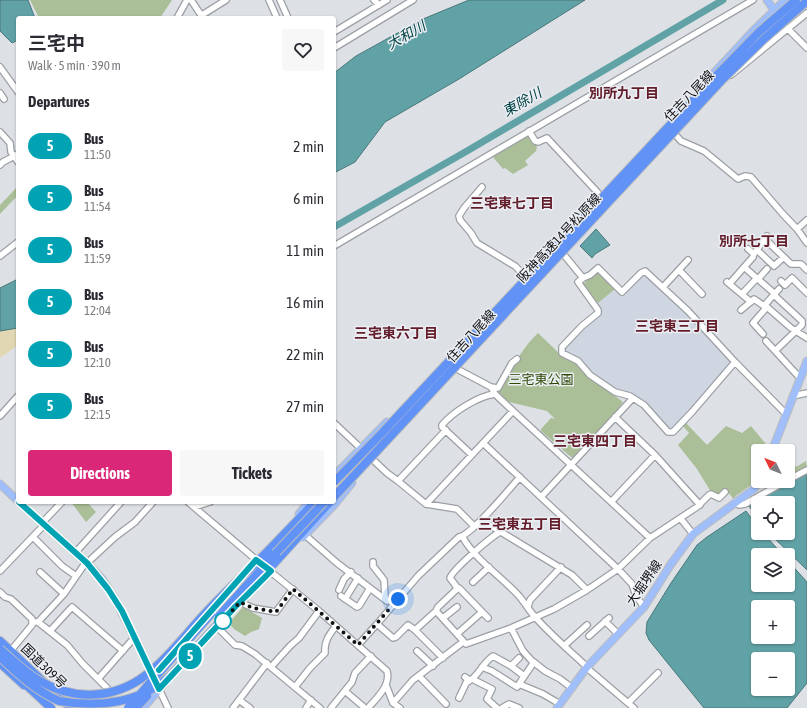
<!DOCTYPE html>
<html lang="en">
<head>
<meta charset="utf-8">
<style>
  :root { --surface:#fff; --page:#f7f7f7; --text:#2b2b33; --muted:#7c7c81; --accent:#db2777 }
  body { margin:0; font-family:"Asap Condensed","Noto Sans JP",sans-serif; background:var(--page); color:var(--text); height:100vh; display:flex; flex-direction:column; font-size:15px; white-space:nowrap }
  * { box-sizing:border-box; margin:0 }
  p { font-size:13px; color:var(--muted) }
  .icon { flex:none; width:22px; height:22px; fill:none; stroke:currentColor; stroke-width:2; stroke-linecap:round; stroke-linejoin:round }
  .map { position:relative; flex:1; overflow:hidden }
  .sheet { position:absolute; left:16px; top:16px; width:320px; height:488px; display:flex; flex-direction:column; background:var(--surface); border-radius:4px; box-shadow:0 1px 3px #0004 }
  .sheet>* { flex:none }
  .badge { padding:0 8px; border-radius:13px; font-size:14px; line-height:26px }
  .needle { width:26px; rotate:313deg }
  .tools { position:absolute; left:751px; top:444px; display:grid; gap:8px }
  .tools a { display:grid; place-items:center; width:44px; height:44px; border-radius:4px; background:var(--surface); box-shadow:0 1px 3px #0004; font-size:20px }
  .you { position:absolute; width:20px; height:20px; margin:-10px; border:3px solid #fff; border-radius:50%; background:#1a73e8; box-shadow:0 0 0 6px #1a73e833 }
  .map>.badge { position:absolute; translate:-50% -50%; box-shadow:0 0 0 2px #fff }
  h2 { padding:0 12px; font-size:15px; line-height:36px }
  .round { display:grid; place-items:center; flex:none; width:42px; height:42px; border-radius:4px; background:var(--page) }
  .head { display:flex; align-items:center; justify-content:space-between; height:68px; padding:0 12px }
  h1 { font-size:19px; font-weight:700; line-height:30px }
  .button { display:flex; gap:8px; margin-top:auto; padding:8px 12px }
  .button a { flex:1; height:46px; border-radius:4px; background:var(--accent); color:#fff; font-size:16px; font-weight:700; line-height:46px; text-align:center }
  .button a+a { background:var(--page); color:var(--text) }
  ul { padding:0; list-style:none }
  li { display:flex; align-items:center; gap:12px; height:52px; padding:0 12px }
  li div { flex:1 }
  li b { display:block; font-size:15px }
  li em { font-style:normal }
  li .badge { min-width:44px; font-weight:700; text-align:center }
  .map>svg:first-child { display:block }
  .built { fill:#cfd6e2 }
  .green { fill:#aabf97 }
  .sand { fill:#e1d7b2 }
  .water { fill:#60a2a5; stroke:#49777a; fill-rule:evenodd }
  .lines { fill:none; stroke-linecap:round; stroke-linejoin:round }
  .river { stroke:#60a2a5; stroke-width:7 }
  .minor-casing { stroke:#9c9fa4; stroke-width:8 }
  .major-casing { stroke:#bdbdbd; stroke-width:9 }
  .highway-casing { stroke:#bdbdbd; stroke-width:10 }
  .minor { stroke:#fff; stroke-width:5.5 }
  .major { stroke:#a0befa; stroke-width:7 }
  .highway { stroke:#6192f6; stroke-width:8 }
  .highway-bridge-casing { stroke:#bdbdbd; stroke-width:10; stroke-linecap:butt }
  .highway-bridge { stroke:#6192f6; stroke-width:8 }
  .line-casing { stroke:#fff; stroke-width:9 }
  .line { stroke:#00a3b4; stroke-width:6 }
  .walk { stroke:#121315; stroke-width:4; stroke-dasharray:0 7.2 }
  .stop-dot { fill:#fff; stroke:#00a3b4; stroke-width:2 }
  .labels { text-anchor:middle; dominant-baseline:central; stroke-width:3; stroke-linejoin:round; paint-order:stroke }
  .street-label { font-size:13px; fill:#121315; stroke:#ebeef3 }
  .park-label { font-size:13px; fill:#2c4802; stroke:#ebeef3 }
  .water-label { font-size:14px; font-style:italic; fill:#004144; stroke:#ebeef3 }
  .neighbourhood-label { font-size:14px; font-weight:bold; fill:#631d2a; stroke:#ebeef3 }
</style>
</head>
<body>
<div class="map">
<svg width="807" height="708" viewBox="0 0 807 708">
  <rect width="100%" height="100%" fill="#dde1e6"/>
  <!-- built -->
  <path class="built" d="M 596,272 L 599,273 L 621,295 L 646,273 L 689,314 L 687,317 L 693,320 L 733,362 L 673,429 L 668,429 L 645,403 L 630,393 L 617,390 L 587,369 L 580,360 L 565,351 L 565,347 L 602,311 L 582,284 L 583,280 Z"/>
  <!-- green -->
  <path class="green" d="M 30,0 L 172,0 L 160,18 L 39,18 Z
    M 529,134 L 537,147 L 536,151 L 525,161 L 528,165 L 513,174 L 505,168 L 503,169 L 493,157 Z
    M 18,186 L 18,195 L 0,214 L 0,205 Z
    M 599,273 L 615,289 L 598,303 L 583,284 L 596,274 Z
    M 538,333 L 562,356 L 574,362 L 588,376 L 623,402 L 608,422 L 585,446 L 584,445 L 573,457 L 571,457 L 541,431 L 541,429 L 551,418 L 555,419 L 547,411 L 505,401 L 493,388 L 500,390 C 511,370 521,349 538,333 Z
    M 685,422 L 707,445 L 726,426 L 742,433 L 751,426 L 770,449 L 769,451 L 758,451 L 758,477 L 754,483 L 733,498 L 726,490 L 720,495 L 711,492 L 697,469 L 678,445 L 689,433 L 682,425 Z
    M 788,457 L 796,467 L 806,461 L 807,468 L 788,478 Z
    M 71,502 L 87,502 L 96,512 L 86,522 Z
    M 243,607 L 262,618 L 259,629 L 251,632 L 245,636 L 234,629 L 229,623 Z"/>
  <!-- sand -->
  <path class="sand" d="M 18,328 L 18,345 L 0,358 L 0,331 Z"/>
  <!-- water -->
  <path class="water" d="M 0,0 L 28,0 L 35,18 L 18,18 L 18,40 L 12,43 L 0,31 Z
    M 469,0 L 585,0 L 459,79 L 385,122 L 355,162 L 334,173 L 334,73 L 356,56 L 423,19 Z
    M 596,229 L 610,245 L 595,254 L 592,258 L 580,246 Z
    M 18,279 L 18,328 L 0,331 L 0,288 Z
    M 807,474 L 807,570 L 769,533 L 788,533 L 788,503 L 758,503 L 758,518 L 748,505 Z
    M 746,511 L 758,527 L 758,533 L 763,533 L 783,555 L 758,555 L 758,585 L 788,585 L 788,561 L 807,582 L 807,683 L 787,708 L 704,708 L 649,640 L 646,633 L 647,622 L 671,583 L 697,545 L 707,537 ZM 758,607 L 788,607 L 788,637 L 758,637 ZM 758,659 L 788,659 L 788,689 L 758,689 Z"/>
  <g class="lines">
    <!-- river -->
    <path class="river" d="M 334,227 L 467,151 L 723,0"/>
    <defs>
      <path id="minor" d="M 191,0 L 203,18
        M 269,0 L 277,18
        M 280,0 L 288,18
        M 374,0 L 379,5
        M 202,15 L 226,0
        M 177,18 L 187,0
        M 788,29 L 807,48
        M 334,32 L 387,0
        M 334,48 L 413,0
        M 0,67 L 18,92
        M 731,75 L 807,13
        M 0,93 L 4,99
        M 529,131 L 535,141 L 538,142 L 547,138 L 600,195
        M 672,131 L 681,141 L 704,151 L 738,179 L 745,176 L 751,177 L 782,213 L 797,229 L 807,243
        M 0,132 L 10,143 L 11,152 L 18,162
        M 0,165 L 3,162 L 18,154
        M 482,187 L 464,208 L 459,216 L 460,220 L 471,233 L 477,243 L 515,266 L 525,276
        M 797,229 L 807,220
        M 765,239 L 791,264 L 801,264 L 807,270
        M 334,246 L 753,0
        M 748,249 L 754,254 L 767,236
        M 560,250 L 583,278 L 578,282 L 598,310 L 598,313 L 582,326 L 562,347 L 562,353 L 578,361 L 590,375 L 615,392 L 630,396 L 644,405 L 668,432 L 673,432 L 692,412 L 735,362
        M 757,250 L 774,266 L 784,257
        M 0,256 L 18,242
        M 744,267 L 775,294
        M 679,270 L 702,294
        M 583,278 L 590,275 L 598,268 L 622,292 L 641,273 L 645,271 L 688,311 L 735,362 L 786,414
        M 758,279 L 767,269
        M 781,281 L 785,285 L 792,278 L 807,293
        M 727,282 L 751,302
        M 731,282 L 753,257
        M 663,287 L 688,260
        M 743,293 L 757,278
        M 774,295 L 802,321 L 802,325 L 777,349
        M 767,307 L 791,328 L 807,338
        M 741,310 L 754,299 L 764,306 L 779,289
        M 763,334 L 753,323 L 767,307 L 765,306
        M 766,341 L 800,378
        M 453,365 L 457,369 L 491,387 L 498,388 L 512,363 L 517,359
        M 793,396 L 807,393
        M 513,411 L 650,538
        M 0,416 L 18,396
        M 615,417 L 655,455 L 700,505
        M 334,423 L 387,473 L 398,481 L 426,504 L 457,509 L 474,526 L 484,524 L 491,526 L 572,575 L 587,590
        M 483,443 L 618,569 L 632,584 L 636,596 L 644,607
        M 472,455 L 442,427 L 442,425 C 453,412 478,396 495,394
        M 788,480 L 807,470
        M 398,481 L 446,430
        M 541,497 L 633,398
        M 736,501 L 739,505 L 745,504 L 786,481
        M 188,502 L 260,563
        M 611,502 L 655,455
        M 426,504 L 513,411 L 495,394 L 491,387
        M 194,507 L 210,502
        M 681,519 L 693,534
        M 42,523 L 62,502
        M 305,535 L 337,563 L 387,601
        M 462,536 C 475,560 501,576 519,596 C 525,603 530,612 536,618 C 552,636 570,651 587,667
        M 33,537 L 62,566 L 76,576
        M 75,553 L 121,502
        M 373,562 L 373,566 L 384,580 L 385,597 L 387,601
        M 87,563 L 115,537 L 135,522 L 153,502
        M 266,568 L 319,611 L 387,671 C 391,685 377,698 368,708
        M 0,571 L 44,525
        M 40,572 L 64,594
        M 473,582 L 489,567
        M 456,587 L 459,588 L 488,618
        M 339,590 L 344,579 L 351,572
        M 0,592 L 5,597 L 11,599 L 32,619 L 32,625 L 8,654
        M 341,596 L 357,607 L 359,606 L 370,588
        M 345,599 L 358,578
        M 240,602 L 253,608 L 276,612 L 293,589
        M 528,607 L 530,600 L 561,567
        M 436,611 L 466,644 L 511,628 L 554,609 L 587,590 L 618,569 L 650,538 L 697,507 L 709,495 L 711,494 L 719,498 L 725,492
        M 443,618 L 457,607
        M 605,621 L 618,634
        M 33,622 L 38,622 L 67,645 L 83,664 L 109,690
        M 38,622 L 64,594 L 86,562
        M 377,624 L 418,576 L 459,537 C 472,535 509,489 520,477
        M 217,627 L 235,645 L 242,646 L 255,654 L 320,708
        M 511,628 L 523,651 L 531,660 L 545,671 L 560,679 L 572,688
        M 415,630 L 443,658
        M 50,631 L 72,607 L 123,651
        M 457,634 L 482,612
        M 589,636 L 609,618
        M 358,645 L 377,624 L 393,638 L 396,637 L 408,625 L 415,630 L 436,611 L 438,607 L 457,589 L 456,586 L 450,578 C 453,569 491,537 500,532
        M 565,645 L 587,625
        M 417,651 L 433,666
        M 511,666 L 519,658
        M 271,667 L 290,646 L 299,638 L 319,611
        M 482,667 L 492,671 L 517,687 L 534,662
        M 587,668 L 634,708
        M 419,676 L 446,704
        M 98,679 L 134,638
        M 474,680 L 492,689 L 487,699 L 497,708
        M 466,683 C 479,677 481,664 493,656 L 511,666 L 524,676
        M 519,684 L 543,694 L 560,704
        M 386,685 L 393,703 L 400,708
        M 295,687 L 310,668 L 325,653 C 324,641 329,635 336,626
        M 159,689 L 168,708
        M 345,691 L 365,708
        M 459,698 L 468,679 L 465,677
        M 239,700 L 250,708
        M 393,703 L 413,680 L 463,642
        M 628,703 L 658,673
        M 233,708 L 267,663
        M 306,708 L 311,700
        M 331,708 L 352,682 L 355,673 L 371,656
        M 502,708 L 509,704 L 519,708"/>
      <path id="major" d="M 767,0 L 776,13
        M 713,74 L 754,30 L 785,0
        M 772,451 L 807,361
        M 334,476 L 387,422
        M 0,484 L 18,501
        M 19,502 L 86,562 L 102,579 L 115,599 L 153,675
        M 299,514 L 309,502
        M 303,537 L 334,505 L 352,483
        M 143,708 L 165,683
        M 557,708 L 587,667 L 644,607 L 671,564 L 693,534 L 754,489 L 759,481"/>
      <path id="highway" d="M 268,551 L 315,502
        M 278,559 L 330,502
        M 0,641 L 71,708
        M 0,663 L 24,685
        M 21,680 L 51,708"/>
    </defs>
    <!-- minor casing -->
    <use href="#minor" class="minor-casing"/>
    <!-- major casing -->
    <use href="#major" class="major-casing"/>
    <!-- highway casing -->
    <use href="#highway" class="highway-casing"/>
    <!-- minor -->
    <use href="#minor" class="minor"/>
    <!-- major -->
    <use href="#major" class="major"/>
    <!-- highway -->
    <use href="#highway" class="highway"/>
    <defs>
      <path id="highway-bridge" d="M 334,482 L 381,434 L 716,76 L 759,32 L 796,0
        M 334,497 L 721,81 L 764,39 L 807,1
        M 219,616 L 273,556 L 324,502
        M 0,649 C 13,660 25,673 40,681 C 74,701 115,699 146,675 C 166,660 182,639 199,620 C 220,596 245,574 268,551
        M 0,657 C 18,674 36,691 59,701 C 99,708 140,703 170,676 L 278,559
        M 128,708 L 211,614
        M 136,708 L 147,696"/>
    </defs>
    <!-- highway-bridge casing -->
    <use href="#highway-bridge" class="highway-bridge-casing"/>
    <!-- highway-bridge -->
    <use href="#highway-bridge" class="highway-bridge"/>
  </g>
  <g class="lines">
    <defs>
      <path id="line" d="M 19,502 L 87,563 L 108,589 L 122,611 L 159,689 L 235,607 L 271,571 L 256,560 L 159,670"/>
    </defs>
    <!-- line casing -->
    <use href="#line" class="line-casing"/>
    <!-- line -->
    <use href="#line" class="line"/>
    <!-- walk -->
    <path class="walk" d="M 223,621 L 240,602 L 253,608 L 276,612 L 293,589 L 358,645 L 398,599"/>
  </g>
  <!-- markers -->
  <circle class="stop-dot" cx="223" cy="621" r="8"/>
  <g class="labels">
    <!-- street labels -->
    <g class="street-label">
      <text transform="translate(689 96) rotate(-46)">住吉八尾線</text>
      <text transform="translate(559 238) rotate(-47)">阪神高速14号松原線</text>
      <text transform="translate(471 336) rotate(-48)">住吉八尾線</text>
      <text transform="translate(644 583) rotate(-56)">大堀堺線</text>
      <text transform="translate(44 666) rotate(44)">国道309号</text>
    </g>
    <!-- park labels -->
    <g class="park-label">
      <text x="541" y="379">三宅東公園</text>
    </g>
    <!-- water labels -->
    <g class="water-label">
      <text transform="translate(406 35) rotate(-30)">大和川</text>
      <text transform="translate(522 102) rotate(-30)">東除川</text>
    </g>
    <!-- neighbourhood labels -->
    <g class="neighbourhood-label">
      <text x="624" y="93">別所九丁目</text>
      <text x="512" y="203">三宅東七丁目</text>
      <text x="754" y="241">別所七丁目</text>
      <text x="677" y="326">三宅東三丁目</text>
      <text x="396" y="333">三宅東六丁目</text>
      <text x="595" y="441">三宅東四丁目</text>
      <text x="520" y="524">三宅東五丁目</text>
    </g>
  </g>
</svg>
<div class="tools">
<a><svg class="needle" viewBox="-14 -14 28 28"><path d="M0-13l5 13h-10z" fill="#e53935"/><path d="M0 13l5-13h-10z" fill="#7c7c81"/></svg></a>
<a><svg class="icon" aria-label="locate" viewBox="0 0 24 24"><circle cx="12" cy="12" r="6"/><path d="M12 2v4M12 18v4M2 12h4M18 12h4"/></svg></a>
<a><svg class="icon" aria-label="layers" viewBox="0 0 24 24"><path d="M12 4l9 5-9 5-9-5zM3 14l9 5 9-5"/></svg></a>
<a>+</a>
<a>−</a>
</div>
<div class="you" style="left:398px;top:599px"></div>
<b class="badge" style="left:190px;top:656px;background:#00a3b4;color:#fff">5</b>
<section class="sheet">
<div class="head"><div><h1>三宅中</h1><p>Walk · 5 min · 390 m</p></div><a class="round"><svg class="icon" aria-label="heart" viewBox="0 0 24 24"><path d="M12 20l-8-8c-3-5 5-10 8-4 3-6 11-1 8 4z"/></svg></a></div>
<h2>Departures</h2>
<ul>
<li><span class="badge" style="background:#00a3b4;color:#fff">5</span><div><b>Bus</b><p>11:50</p></div><em>2 min</em></li>
<li><span class="badge" style="background:#00a3b4;color:#fff">5</span><div><b>Bus</b><p>11:54</p></div><em>6 min</em></li>
<li><span class="badge" style="background:#00a3b4;color:#fff">5</span><div><b>Bus</b><p>11:59</p></div><em>11 min</em></li>
<li><span class="badge" style="background:#00a3b4;color:#fff">5</span><div><b>Bus</b><p>12:04</p></div><em>16 min</em></li>
<li><span class="badge" style="background:#00a3b4;color:#fff">5</span><div><b>Bus</b><p>12:10</p></div><em>22 min</em></li>
<li><span class="badge" style="background:#00a3b4;color:#fff">5</span><div><b>Bus</b><p>12:15</p></div><em>27 min</em></li>
</ul>
<div class="button"><a>Directions</a><a>Tickets</a></div>
</section>
</div>
</body>
</html>
